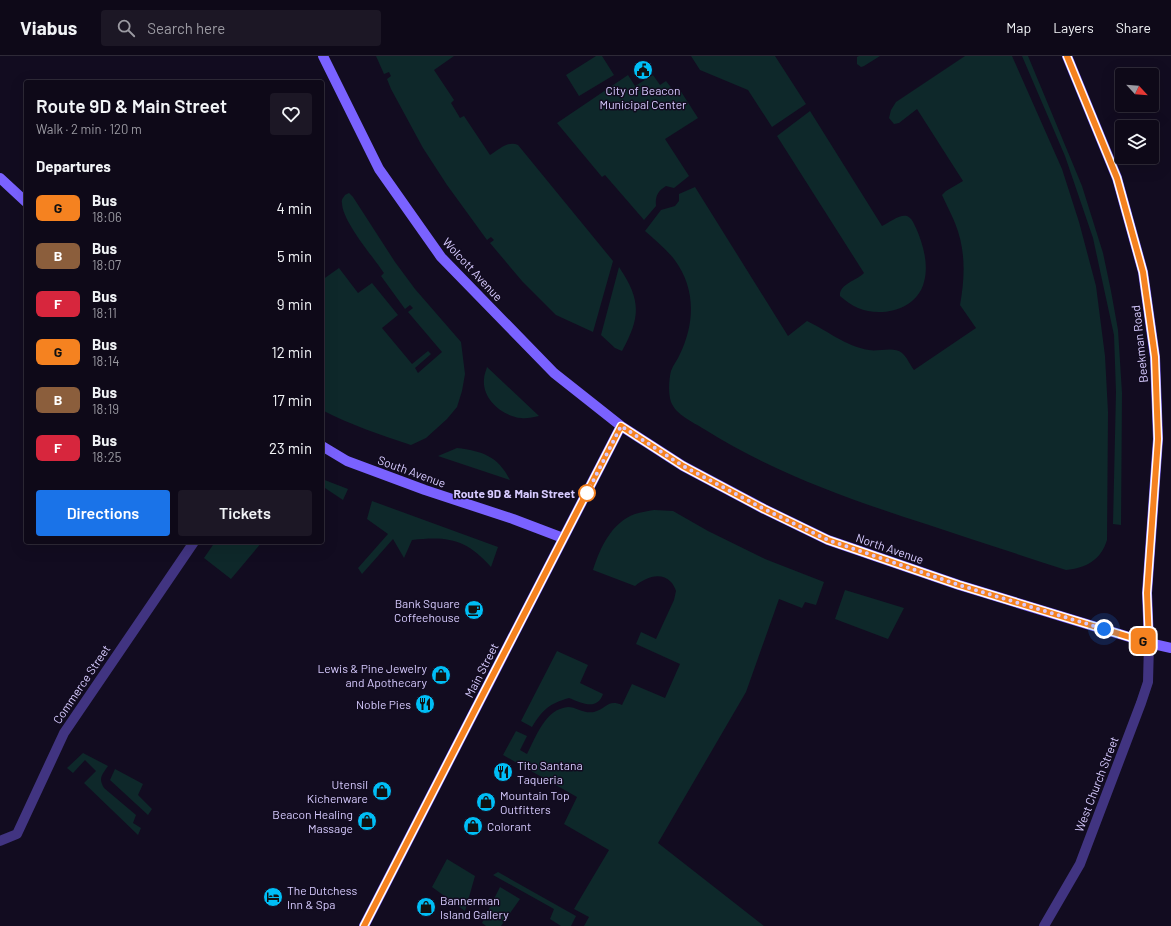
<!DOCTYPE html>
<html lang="en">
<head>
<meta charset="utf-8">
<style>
  :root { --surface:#0e0918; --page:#1c1725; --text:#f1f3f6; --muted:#9b9aa2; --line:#2e2a37; --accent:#1a73e8 }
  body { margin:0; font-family:Barlow,sans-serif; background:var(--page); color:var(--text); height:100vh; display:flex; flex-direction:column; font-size:15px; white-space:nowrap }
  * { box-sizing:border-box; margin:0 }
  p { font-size:13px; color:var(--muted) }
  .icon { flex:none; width:22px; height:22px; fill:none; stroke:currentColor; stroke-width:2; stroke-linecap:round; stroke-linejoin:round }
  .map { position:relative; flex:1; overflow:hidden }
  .details { position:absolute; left:24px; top:24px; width:300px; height:464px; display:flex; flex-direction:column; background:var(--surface); border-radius:4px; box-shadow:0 4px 16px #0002,0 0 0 1px var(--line) }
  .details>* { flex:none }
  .badge { padding:0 8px; border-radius:6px; font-size:14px; line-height:26px }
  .needle { width:26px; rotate:116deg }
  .tools { position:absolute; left:1115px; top:12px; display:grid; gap:8px }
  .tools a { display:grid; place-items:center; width:44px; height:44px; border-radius:4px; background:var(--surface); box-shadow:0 4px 16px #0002,0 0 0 1px var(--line); font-size:20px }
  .you { position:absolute; width:20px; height:20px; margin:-10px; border:3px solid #fff; border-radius:50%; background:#1a73e8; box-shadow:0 0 0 6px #1a73e833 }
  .map>.badge { position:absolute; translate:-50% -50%; box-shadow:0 0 0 2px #fff }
  h2 { padding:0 12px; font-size:15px; line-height:36px }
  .round { display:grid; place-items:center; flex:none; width:42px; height:42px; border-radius:4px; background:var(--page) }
  .summary { display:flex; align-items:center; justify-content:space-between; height:68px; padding:0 12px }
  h1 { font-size:19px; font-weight:600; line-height:30px }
  .button { display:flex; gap:8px; margin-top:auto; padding:8px 12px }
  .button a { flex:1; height:46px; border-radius:4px; background:var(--accent); color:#fff; font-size:16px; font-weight:600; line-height:46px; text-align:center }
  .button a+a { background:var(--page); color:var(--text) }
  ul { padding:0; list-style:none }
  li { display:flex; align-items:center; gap:12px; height:48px; padding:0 12px }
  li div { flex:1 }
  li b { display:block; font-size:15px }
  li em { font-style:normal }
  li .badge { min-width:44px; font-weight:700; text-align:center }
  header { display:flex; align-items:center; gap:24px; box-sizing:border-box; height:56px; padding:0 20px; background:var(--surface); border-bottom:1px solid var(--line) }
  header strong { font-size:19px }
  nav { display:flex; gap:22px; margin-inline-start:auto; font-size:14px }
  .search { width:280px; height:36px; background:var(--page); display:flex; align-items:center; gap:10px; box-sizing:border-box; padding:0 14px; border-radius:4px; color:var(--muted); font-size:15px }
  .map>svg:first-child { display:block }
  .green { fill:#0e282a }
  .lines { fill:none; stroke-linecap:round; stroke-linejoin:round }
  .street { stroke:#413481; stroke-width:10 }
  .secondary { stroke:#7a62ff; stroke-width:10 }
  .line-casing { stroke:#fff; stroke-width:9 }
  .line { stroke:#f58220; stroke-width:6 }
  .walk { stroke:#d7cbff; stroke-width:4; stroke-dasharray:0 7.2 }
  .stop-dot { fill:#fff; stroke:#f58220; stroke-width:2 }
  .labels { text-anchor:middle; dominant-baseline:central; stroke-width:3; stroke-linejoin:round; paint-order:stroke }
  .poi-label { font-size:12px; fill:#d7cbff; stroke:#120c20; text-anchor:end }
  .street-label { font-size:12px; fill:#d7cbff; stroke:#120c20 }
  .stop-label { font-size:12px; font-weight:bold; fill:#d7cbff; stroke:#120c20; text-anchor:end }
</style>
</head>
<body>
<header>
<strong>Viabus</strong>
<div class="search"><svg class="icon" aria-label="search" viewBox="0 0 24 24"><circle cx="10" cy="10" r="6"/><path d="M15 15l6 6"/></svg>Search here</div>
<nav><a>Map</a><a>Layers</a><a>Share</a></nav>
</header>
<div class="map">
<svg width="1171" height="870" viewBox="0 0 1171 870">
  <rect width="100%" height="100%" fill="#120c20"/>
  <!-- green -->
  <path class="green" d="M 376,0 L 454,0 L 434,14 L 454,44 L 451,47 L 460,62 L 464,60 L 490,99 C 499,94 508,84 518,89 L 613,205 L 593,276 L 556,259 L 522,225 L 490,187 L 494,184 L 491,181 L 487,184 L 447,129 L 423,92 L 391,33 L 387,23 L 391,20 L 389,16 L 384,18 Z
    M 596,0 L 602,0 L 614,19 L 579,40 L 566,19 Z
    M 691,0 L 775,0 L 806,48 L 772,71 L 748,34 L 700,14 Z
    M 859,0 L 880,0 L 864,10 L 861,11 L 857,8 L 857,1 Z
    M 965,0 L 1012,0 L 1062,113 L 1079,166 L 1096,230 L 1105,300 L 1108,356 L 1107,484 C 1101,504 1086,512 1066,514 C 1020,499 974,484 929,469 C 851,444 774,417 704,373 C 693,366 676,359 671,346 C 668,337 669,323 671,315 C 673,309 678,303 680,298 C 695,267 696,232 674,203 C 666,193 655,184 645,175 L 661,154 L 675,150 L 679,145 L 679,138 L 695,131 L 788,280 L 807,265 C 828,275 845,290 869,294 C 878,296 894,290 902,297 C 907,301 910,309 914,314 L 976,272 L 960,249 C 965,221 966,194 955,167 C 951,157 946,148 942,139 L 946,135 L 963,125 L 917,53 L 899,67 L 894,68 L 889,62 L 891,54 L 896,46 Z
    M 1022,0 L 1028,0 L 1082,130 L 1103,197 L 1111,235 L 1118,274 L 1122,337 L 1121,469 L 1113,468 L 1116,336 L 1114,279 L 1093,182 L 1065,100 Z
    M 628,19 L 635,30 L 653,19 L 660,29 L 666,25 L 673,34 L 678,31 L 698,62 L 665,83 L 689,120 L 674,132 L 666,130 C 658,135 655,140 656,150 L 644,164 L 605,119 L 602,121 L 557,67 Z
    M 810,55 L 882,170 C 889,167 899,158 907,160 C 912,162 914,168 916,172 C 923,188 929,208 924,226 C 917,254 881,262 858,252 C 851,249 845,244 840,240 C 839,228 856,225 864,217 L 777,80 Z
    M 349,137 L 353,141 L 395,206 L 415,233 L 461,286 L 465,318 L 462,335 L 457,351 L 447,363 L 426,382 L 411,389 C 381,379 351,369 322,354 L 322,224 L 339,212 L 358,237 L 372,227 L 398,259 L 382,272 L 412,308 L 428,295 L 431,298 L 415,312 L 418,317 L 442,296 L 408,256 L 413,252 L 410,249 L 405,253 L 381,220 L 384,217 C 374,202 342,165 342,147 C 341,144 343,142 345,139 Z
    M 619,211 C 641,244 641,260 622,295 L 615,292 L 601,279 Z
    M 487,311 L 539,360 C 533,361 527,363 521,362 C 502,360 482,343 484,323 C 484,319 486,315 487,311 Z
    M 457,392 C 482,395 498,400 510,424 L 438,400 Z
    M 322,423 L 348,433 L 343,444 L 322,430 Z
    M 372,445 L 498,491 L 491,511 C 466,483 448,480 412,484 L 404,502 L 393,483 L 362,518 L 358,512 L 388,478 L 367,463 Z
    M 654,454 L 673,455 L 708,475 L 765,503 L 824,526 L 816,549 L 805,546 L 802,552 L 779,543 L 746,636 L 658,787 L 764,870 L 584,870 L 589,861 L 574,853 L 609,794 L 564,768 L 577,741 L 503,699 L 516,675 L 527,680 L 520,694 L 527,698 C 536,681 545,653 568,651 C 576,651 584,658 594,656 C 607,653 607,643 622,649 L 632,628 L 665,642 L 680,608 L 636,588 L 641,576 L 656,583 L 674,544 L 676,535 C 675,532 673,528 671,526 C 660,515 645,522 635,530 L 593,514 C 600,492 611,467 635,458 C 641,456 648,455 654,454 Z
    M 215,486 L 262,486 L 231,523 L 204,502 Z
    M 845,534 L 904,552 L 888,583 L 835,563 Z
    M 557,595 L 588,609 L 580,627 L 603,638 C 597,655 582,647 569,642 C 549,648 543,653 532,671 L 521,665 Z
    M 83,697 L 108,710 C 102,719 98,722 104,732 L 136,759 L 133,767 L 141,772 L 138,779 L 84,727 L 96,715 L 85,704 L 73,717 L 67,712 Z
    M 115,713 L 143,728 L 138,739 L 152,753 L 148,759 L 110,724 Z
    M 447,803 L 475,820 L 465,855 L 432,831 Z
    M 498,816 L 576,860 L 571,870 L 561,870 L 550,863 L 554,853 L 493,819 Z
    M 500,831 L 520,843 L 501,870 L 486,870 L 482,867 Z"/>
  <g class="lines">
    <!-- street -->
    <path class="street" d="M 0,785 L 17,778 L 64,677 L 194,486
      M 1044,870 L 1080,808 L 1141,647 L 1148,626 L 1149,587"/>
    <!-- secondary -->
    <path class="secondary" d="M 323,0 L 379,113 L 441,201 L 554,317 L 621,370 L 683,410 L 764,453 L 828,484 L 959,529 L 1149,587 L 1171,592
      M 1067,0 L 1117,122 L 1143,216 L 1155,301 L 1158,383 L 1147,537 L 1149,587
      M 0,122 L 26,146
      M 322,390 L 347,405 L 425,434 L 513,463 L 563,482
      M 364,870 L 621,370"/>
  </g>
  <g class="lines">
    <defs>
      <path id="line" d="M 364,870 L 621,370 L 683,410 L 764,453 L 828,484 L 959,529 L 1149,587 L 1147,537 L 1158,383 L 1155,301 L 1143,216 L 1117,122 L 1067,0"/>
    </defs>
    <!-- line casing -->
    <use href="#line" class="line-casing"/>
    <!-- line -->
    <use href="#line" class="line"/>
    <!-- walk -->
    <path class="walk" d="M 587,437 L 621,370 L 683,410 L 764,453 L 828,484 L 959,529 L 1104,573"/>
  </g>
  <!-- icons -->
  <defs>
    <symbol id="civic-disc" viewBox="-11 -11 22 22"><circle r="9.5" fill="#00bef6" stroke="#120c20"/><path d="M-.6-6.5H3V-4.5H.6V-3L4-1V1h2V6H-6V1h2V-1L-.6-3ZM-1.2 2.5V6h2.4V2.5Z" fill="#111"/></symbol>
    <symbol id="cafe-disc" viewBox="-11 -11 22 22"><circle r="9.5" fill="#00bef6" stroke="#120c20"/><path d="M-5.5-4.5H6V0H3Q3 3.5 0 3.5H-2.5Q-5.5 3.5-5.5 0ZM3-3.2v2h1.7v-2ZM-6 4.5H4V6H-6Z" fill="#111"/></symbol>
    <symbol id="shop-disc" viewBox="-11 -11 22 22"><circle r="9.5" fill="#00bef6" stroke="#120c20"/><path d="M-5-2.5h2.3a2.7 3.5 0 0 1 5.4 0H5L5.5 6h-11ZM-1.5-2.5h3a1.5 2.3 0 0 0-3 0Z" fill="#111"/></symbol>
    <symbol id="restaurant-disc" viewBox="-11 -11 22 22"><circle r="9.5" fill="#00bef6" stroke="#120c20"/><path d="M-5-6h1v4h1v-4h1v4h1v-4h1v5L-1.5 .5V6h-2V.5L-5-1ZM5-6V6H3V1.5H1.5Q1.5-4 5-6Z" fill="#111"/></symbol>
    <symbol id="hotel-disc" viewBox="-11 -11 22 22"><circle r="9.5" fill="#00bef6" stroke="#120c20"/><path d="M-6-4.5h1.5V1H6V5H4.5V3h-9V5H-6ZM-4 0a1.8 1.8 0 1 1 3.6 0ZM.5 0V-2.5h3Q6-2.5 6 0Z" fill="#111"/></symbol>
  </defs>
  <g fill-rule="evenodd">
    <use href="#civic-disc" x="632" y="3" width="22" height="22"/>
    <use href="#cafe-disc" x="463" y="543" width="22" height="22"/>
    <use href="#shop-disc" x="430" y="608" width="22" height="22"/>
    <use href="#restaurant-disc" x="414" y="637" width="22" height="22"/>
    <use href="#restaurant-disc" x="492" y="705" width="22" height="22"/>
    <use href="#shop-disc" x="371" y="724" width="22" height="22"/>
    <use href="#shop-disc" x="475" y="735" width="22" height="22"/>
    <use href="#shop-disc" x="356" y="754" width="22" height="22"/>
    <use href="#shop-disc" x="462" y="759" width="22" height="22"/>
    <use href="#hotel-disc" x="262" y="830" width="22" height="22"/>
    <use href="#shop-disc" x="415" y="840" width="22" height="22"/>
  </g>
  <!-- markers -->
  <circle class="stop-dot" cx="587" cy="437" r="8"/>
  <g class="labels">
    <!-- poi labels -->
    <g class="poi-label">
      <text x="643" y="34" text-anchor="middle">City of Beacon<tspan x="643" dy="14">Municipal Center</tspan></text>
      <text x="460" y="547">Bank Square<tspan x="460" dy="14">Coffeehouse</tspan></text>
      <text x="427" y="612">Lewis &amp; Pine Jewelry<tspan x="427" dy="14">and Apothecary</tspan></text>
      <text x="411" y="648">Noble Pies</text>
      <text x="517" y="709" text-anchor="start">Tito Santana<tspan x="517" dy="14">Taqueria</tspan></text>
      <text x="368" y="728">Utensil<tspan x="368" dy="14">Kichenware</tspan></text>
      <text x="500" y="739" text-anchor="start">Mountain Top<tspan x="500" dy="14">Outfitters</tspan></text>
      <text x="353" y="758">Beacon Healing<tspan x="353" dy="14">Massage</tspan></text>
      <text x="487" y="770" text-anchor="start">Colorant</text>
      <text x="287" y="834" text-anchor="start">The Dutchess<tspan x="287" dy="14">Inn &amp; Spa</tspan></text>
      <text x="440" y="844" text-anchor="start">Bannerman<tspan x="440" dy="14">Island Gallery</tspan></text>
    </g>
    <!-- street labels -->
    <g class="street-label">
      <text transform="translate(473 213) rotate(47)">Wolcott Avenue</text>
      <text transform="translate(1139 288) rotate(-96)">Beekman Road</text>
      <text transform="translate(412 415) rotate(20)">South Avenue</text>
      <text transform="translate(890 492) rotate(19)">North Avenue</text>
      <text transform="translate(481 614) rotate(-63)">Main Street</text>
      <text transform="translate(81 628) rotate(-56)">Commerce Street</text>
      <text transform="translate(1096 728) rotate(-69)">West Church Street</text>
    </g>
    <!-- stop labels -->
    <g class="stop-label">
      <text x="575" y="437">Route 9D &amp; Main Street</text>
    </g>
  </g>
</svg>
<div class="tools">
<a><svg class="needle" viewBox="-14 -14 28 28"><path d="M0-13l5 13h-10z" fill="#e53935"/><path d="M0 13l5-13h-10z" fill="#9b9aa2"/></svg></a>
<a><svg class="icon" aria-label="layers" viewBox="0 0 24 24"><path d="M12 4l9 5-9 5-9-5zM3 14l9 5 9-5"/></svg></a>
</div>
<div class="you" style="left:1104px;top:573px"></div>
<b class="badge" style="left:1143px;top:585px;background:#f58220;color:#111">G</b>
<section class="details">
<div class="summary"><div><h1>Route 9D &amp; Main Street</h1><p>Walk · 2 min · 120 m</p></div><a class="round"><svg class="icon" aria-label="heart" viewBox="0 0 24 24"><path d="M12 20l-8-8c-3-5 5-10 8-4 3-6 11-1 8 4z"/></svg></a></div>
<h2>Departures</h2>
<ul>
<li><span class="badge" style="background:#f58220;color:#111">G</span><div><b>Bus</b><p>18:06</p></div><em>4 min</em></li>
<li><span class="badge" style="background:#8b5e3c;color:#fff">B</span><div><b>Bus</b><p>18:07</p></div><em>5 min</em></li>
<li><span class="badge" style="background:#d7263d;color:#fff">F</span><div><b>Bus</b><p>18:11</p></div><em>9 min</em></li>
<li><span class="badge" style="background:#f58220;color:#111">G</span><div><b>Bus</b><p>18:14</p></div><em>12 min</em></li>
<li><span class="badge" style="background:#8b5e3c;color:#fff">B</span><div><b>Bus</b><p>18:19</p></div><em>17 min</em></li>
<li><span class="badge" style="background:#d7263d;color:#fff">F</span><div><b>Bus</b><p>18:25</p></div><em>23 min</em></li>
</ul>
<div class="button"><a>Directions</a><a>Tickets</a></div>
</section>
</div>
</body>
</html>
